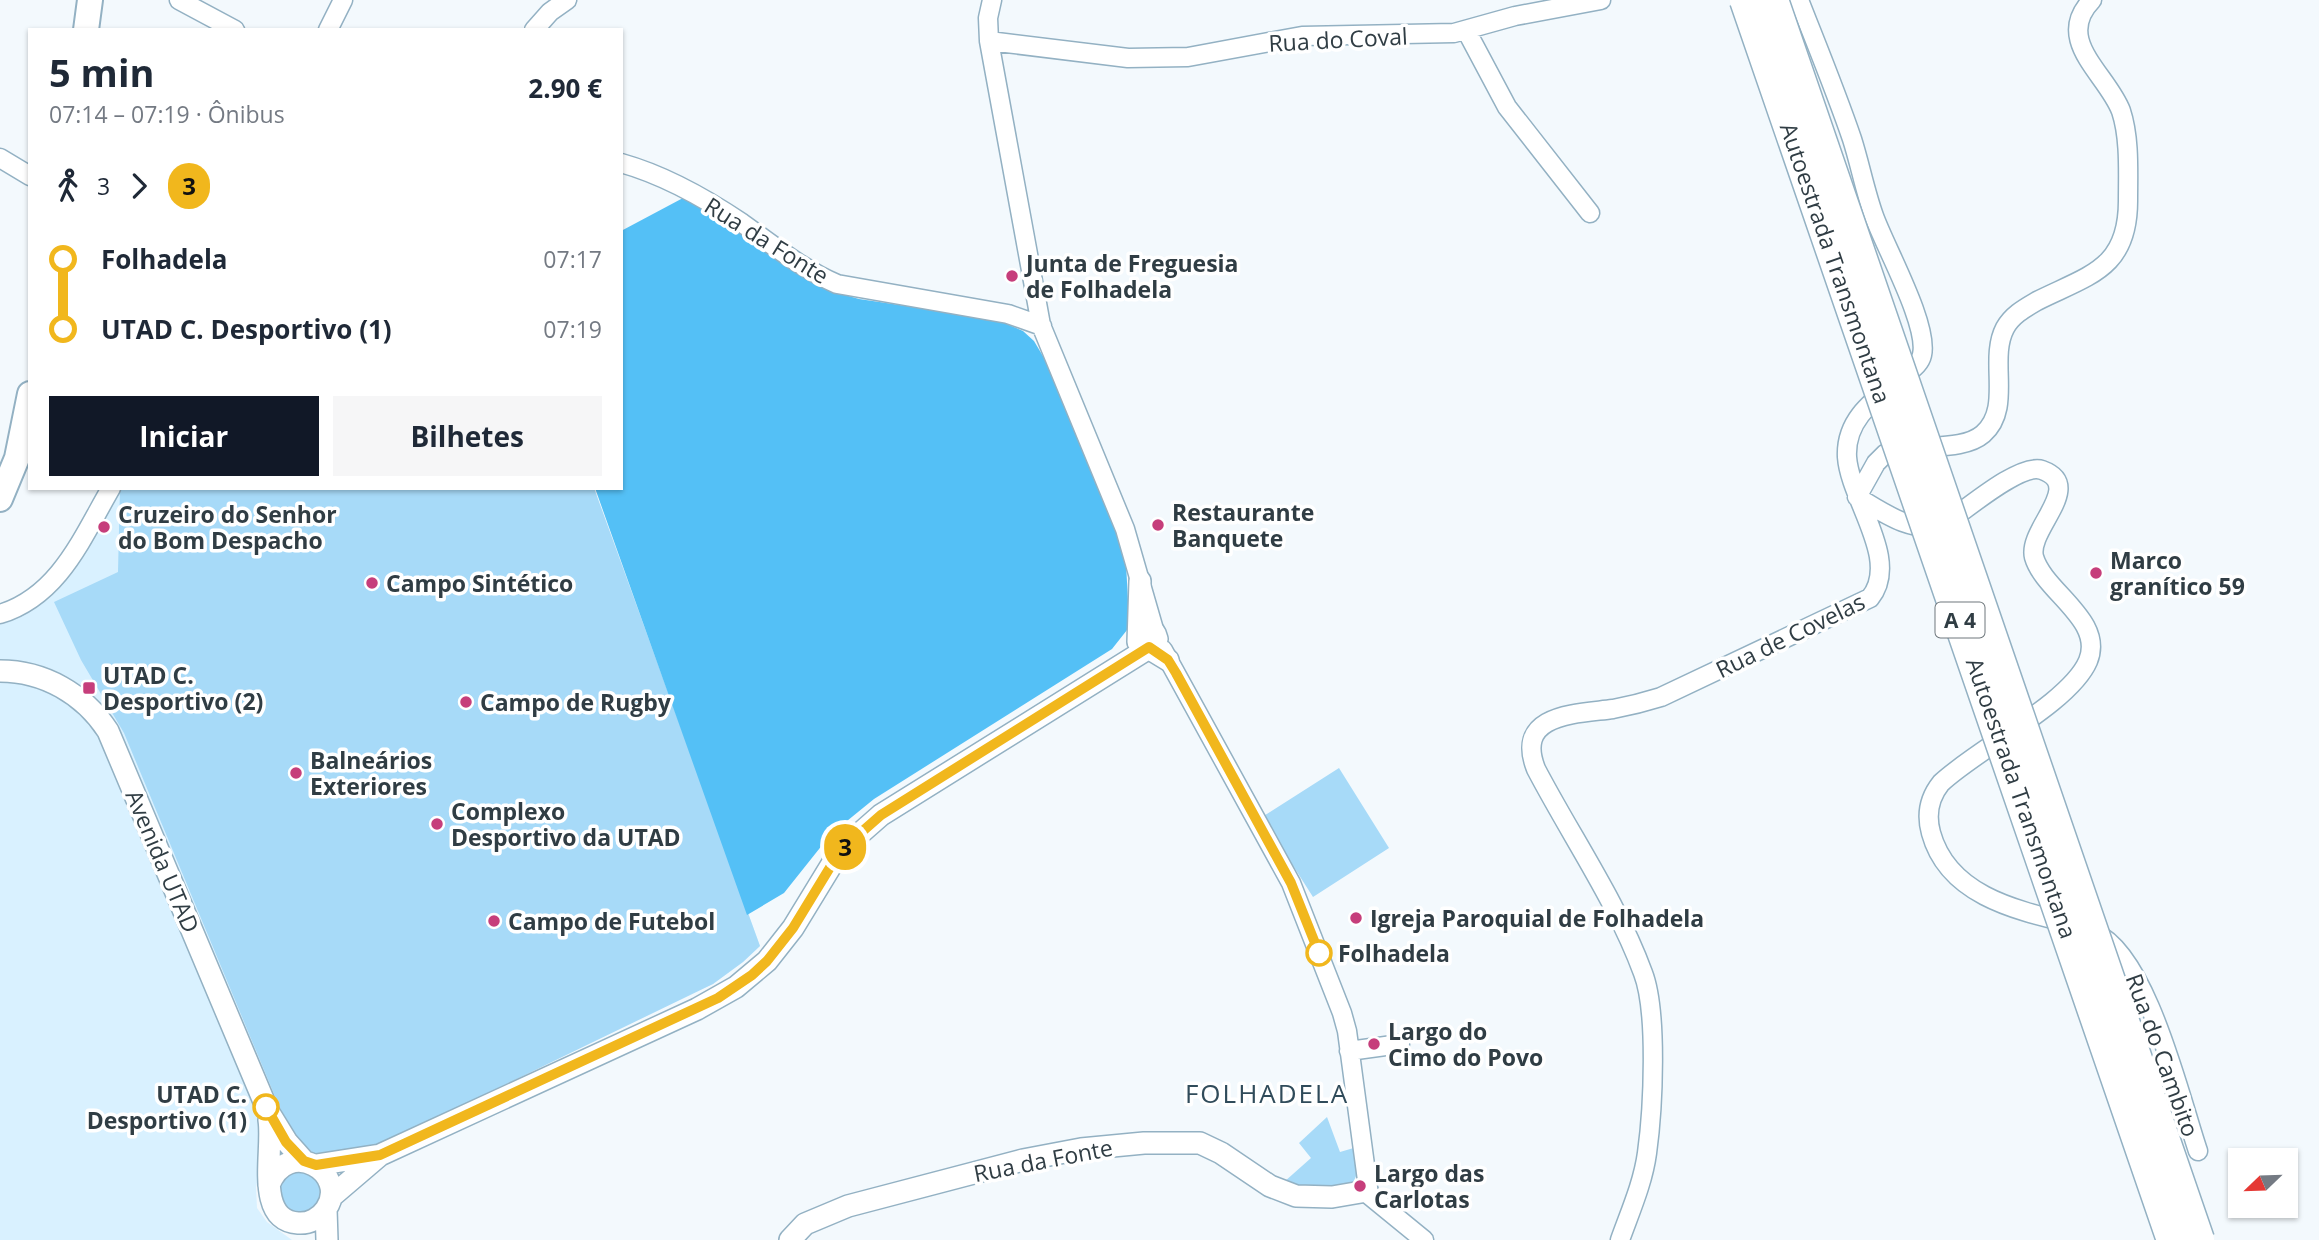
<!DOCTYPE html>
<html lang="pt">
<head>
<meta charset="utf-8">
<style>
  :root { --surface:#fff; --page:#f6f6f7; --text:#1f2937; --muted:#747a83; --accent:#111827 }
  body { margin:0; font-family:"Open Sans",sans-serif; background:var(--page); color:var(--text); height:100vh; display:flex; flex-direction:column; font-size:26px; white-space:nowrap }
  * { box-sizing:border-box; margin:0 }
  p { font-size:23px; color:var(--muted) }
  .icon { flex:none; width:38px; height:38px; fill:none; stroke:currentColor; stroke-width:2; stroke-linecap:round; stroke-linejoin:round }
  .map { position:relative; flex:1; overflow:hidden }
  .side { position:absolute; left:28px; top:28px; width:595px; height:462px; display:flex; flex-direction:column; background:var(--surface); border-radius:0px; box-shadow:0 2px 5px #0004 }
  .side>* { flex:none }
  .badge { padding:0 14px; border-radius:23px; font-size:24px; line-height:46px }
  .needle { width:46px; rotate:247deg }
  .fabs { position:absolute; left:2228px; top:1148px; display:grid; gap:14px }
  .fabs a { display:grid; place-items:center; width:70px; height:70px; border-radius:0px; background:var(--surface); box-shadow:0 2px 5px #0004; font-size:35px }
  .map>.badge { position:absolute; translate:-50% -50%; box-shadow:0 0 0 4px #fff }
  .legs { display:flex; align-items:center; gap:10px; height:77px; padding:0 21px; font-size:23px }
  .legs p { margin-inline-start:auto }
  .head { display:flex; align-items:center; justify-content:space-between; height:119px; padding:0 21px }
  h1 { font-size:38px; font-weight:700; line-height:52px }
  .button { display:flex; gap:14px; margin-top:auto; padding:14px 21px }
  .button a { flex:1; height:80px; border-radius:0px; background:var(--accent); color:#fff; font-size:28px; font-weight:700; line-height:80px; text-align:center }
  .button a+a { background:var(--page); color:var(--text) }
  ul { padding:0 21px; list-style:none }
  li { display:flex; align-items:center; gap:24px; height:70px; font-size:26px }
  li i { display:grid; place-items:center; width:10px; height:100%; margin:0 9px; background:currentColor }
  li i::after { content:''; width:18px; height:18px; margin:-9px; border:5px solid; border-radius:50%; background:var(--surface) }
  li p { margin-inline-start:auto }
  li:first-child i { background:linear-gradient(#0000 50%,currentColor 0) }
  li:last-child i { background:linear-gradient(currentColor 50%,#0000 0) }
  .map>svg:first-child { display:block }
  .built { fill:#d9f1ff }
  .green { fill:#a7daf8 }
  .forest { fill:#54c0f6 }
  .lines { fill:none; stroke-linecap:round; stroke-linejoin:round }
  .minor-casing { stroke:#93b1c3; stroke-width:21 }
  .tertiary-casing { stroke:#93b1c3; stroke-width:24 }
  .secondary-casing { stroke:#93b1c3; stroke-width:28 }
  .minor { stroke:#fff; stroke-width:18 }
  .tertiary { stroke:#fff; stroke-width:21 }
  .secondary { stroke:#fff; stroke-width:24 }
  .motorway-bridge-casing { stroke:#93b1c3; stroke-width:35; stroke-linecap:butt }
  .motorway-bridge { stroke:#fff; stroke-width:32 }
  .line-1-casing { stroke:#fff; stroke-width:16 }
  .line-1 { stroke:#f1b71d; stroke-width:10 }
  .poi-dot { fill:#c63e7b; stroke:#fff; stroke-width:2.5 }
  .stop-1-dot { fill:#fff; stroke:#f1b71d; stroke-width:3.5 }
  .labels { text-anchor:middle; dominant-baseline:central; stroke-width:7; stroke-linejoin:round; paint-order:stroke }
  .shield { fill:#fff; stroke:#6e777c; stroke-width:2 }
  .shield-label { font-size:21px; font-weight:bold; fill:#303d44 }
  .street-label { font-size:23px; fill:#303d44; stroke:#fff }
  .poi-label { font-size:23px; font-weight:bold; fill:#303d44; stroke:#fff; text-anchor:start }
  .stop-label { font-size:23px; font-weight:bold; fill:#303d44; stroke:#fff; text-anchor:start }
  .quarter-label { font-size:26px; letter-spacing:2px; fill:#304b5a; stroke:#fff }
</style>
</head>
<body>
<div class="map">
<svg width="2319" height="1240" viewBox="0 0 2319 1240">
  <rect width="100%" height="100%" fill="#f3f9fd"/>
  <!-- built -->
  <path class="built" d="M 116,488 L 594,488 L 760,946 L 743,962 L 713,984 L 317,1157 L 296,1137 L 266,1151 L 256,1187 L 257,1208 L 267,1222 L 292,1240 L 0,1240 L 0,618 L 24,609 Z"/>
  <!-- green -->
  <path class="green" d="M 120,488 L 594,488 L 760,946 L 743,962 L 713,984 L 370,1150 L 317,1157 L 296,1136 L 279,1106 L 124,733 L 81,660 L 54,602 L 118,572 Z
    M 1339,768 L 1389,848 L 1313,897 L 1262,817 Z
    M 1327,1117 L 1340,1152 L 1357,1147 L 1357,1174 L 1352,1185 L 1318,1192 L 1284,1182 L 1311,1158 L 1299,1143 Z
    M279 1192a21 21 0 1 1 42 0a21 21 0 1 1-42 0Z"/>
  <!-- forest -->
  <path class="forest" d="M 683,198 L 735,228 L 796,273 L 828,290 L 859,299 L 995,319 L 1023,331 L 1034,341 L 1050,368 L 1111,512 L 1126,564 L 1129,618 L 1127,630 L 1112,649 L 874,799 L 831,834 L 784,893 L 747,915 L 595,488 L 621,488 L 621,231 Z"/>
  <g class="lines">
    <defs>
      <path id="minor" d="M 179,0 L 235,30
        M 992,0 L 988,18 L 989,41 L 1041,325 L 1125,529 L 1155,633
        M 328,30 L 343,0
        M 534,30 L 550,12 L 567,0
        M 1466,30 L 1507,107 L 1590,213
        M 989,41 L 1128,58 L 1188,57 L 1302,36 L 1454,33 L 1515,16 L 1601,0
        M 0,158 L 30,176
        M 621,163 C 664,175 705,198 742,223 C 773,245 802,269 837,284 L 1008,314 L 1042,326
        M 1857,497 C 1884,513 1909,532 1942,526 C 1962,513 2020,462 2042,470 C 2086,486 2027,529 2034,557 C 2044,592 2105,620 2088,661 C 2070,703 1977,749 1941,783 C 1929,798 1926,815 1931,833 C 1948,895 2015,910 2069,923
        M 1857,497 L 1876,463 L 1885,454 C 1913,442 1961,453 1983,434 C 2013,408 1988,360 2005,328 C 2012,315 2025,308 2037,301 C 2089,275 2128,269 2128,201 C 2128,173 2130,138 2121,111 C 2107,74 2053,40 2092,0
        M 0,614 C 59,596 82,538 111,488
        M 1163,650 L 1291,883 L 1342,1013 L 1347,1031 L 1369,1195 L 1424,1240
        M 2095,933 C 2147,955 2180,1098 2198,1151
        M 1349,1051 L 1400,1044
        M 1620,1240 C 1630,1212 1643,1183 1647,1153 C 1653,1110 1658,1012 1643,973 C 1617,902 1571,836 1536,769 C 1514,713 1577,714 1613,709 C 1629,706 1645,702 1661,697 L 1870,598 C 1901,560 1850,500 1847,457 C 1845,417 1877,398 1905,375 C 1912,369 1920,364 1922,355 C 1929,325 1885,247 1874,216 C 1865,191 1860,164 1852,139 C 1836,92 1817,46 1799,0"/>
      <path id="tertiary" d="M 1138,642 L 1140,581
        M 1140,643 L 1168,660
        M 0,671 C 44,671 84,694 108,731 L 268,1111 L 287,1142 L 304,1161
        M 316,1165 L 380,1155 L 697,1009 L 736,987 L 767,961 L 793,928 L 840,851 L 881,815 L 1152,646 L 1157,639 L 1155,633 L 1148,629 L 1139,637
        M 269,1185 C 288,1136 350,1173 326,1209 C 320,1218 309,1224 298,1223 C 254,1220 274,1150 269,1120
        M 331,1197 L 379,1156
        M 326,1209 L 327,1240
        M 790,1240 L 805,1224 L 848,1206 L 1023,1160 L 1081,1149 L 1144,1143 L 1200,1143 L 1221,1153 L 1270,1186 L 1296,1196 L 1332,1197 L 1367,1191"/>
      <path id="secondary" d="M 86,30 L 90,0
        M 0,499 L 17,458 L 30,394"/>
    </defs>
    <!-- minor casing -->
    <use href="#minor" class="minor-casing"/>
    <!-- tertiary casing -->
    <use href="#tertiary" class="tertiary-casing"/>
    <!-- secondary casing -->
    <use href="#secondary" class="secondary-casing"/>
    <!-- minor -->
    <use href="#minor" class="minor"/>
    <!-- tertiary -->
    <use href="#tertiary" class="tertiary"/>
    <!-- secondary -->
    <use href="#secondary" class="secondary"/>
    <defs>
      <path id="motorway-bridge" d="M 1746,0 L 2173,1240
        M 1772,0 L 2198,1240"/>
    </defs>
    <!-- motorway-bridge casing -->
    <use href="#motorway-bridge" class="motorway-bridge-casing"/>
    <!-- motorway-bridge -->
    <use href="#motorway-bridge" class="motorway-bridge"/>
  </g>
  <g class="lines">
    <defs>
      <path id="line-1" d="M 266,1107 L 286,1142 L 304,1161 L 316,1165 L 380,1155 L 718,998 L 752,975 L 767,961 L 793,928 L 840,851 L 881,815 L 1149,647 L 1168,660 L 1176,673 L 1291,883 L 1319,953"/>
    </defs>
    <!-- line-1 casing -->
    <use href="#line-1" class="line-1-casing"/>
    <!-- line-1 -->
    <use href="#line-1" class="line-1"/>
  </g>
  <!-- markers -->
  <g class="poi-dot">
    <circle cx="1012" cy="276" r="7"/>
    <circle cx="1158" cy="525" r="7"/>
    <circle cx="104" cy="527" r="7"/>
    <circle cx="2096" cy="573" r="7"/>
    <circle cx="372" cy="583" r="7"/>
    <rect x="82" y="681" width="14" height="14" rx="3.5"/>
    <circle cx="466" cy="702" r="7"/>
    <circle cx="296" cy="773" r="7"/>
    <circle cx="437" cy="824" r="7"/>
    <circle cx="1356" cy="918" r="7"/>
    <circle cx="494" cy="921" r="7"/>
    <circle cx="1374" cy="1044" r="7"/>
    <circle cx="1360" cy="1186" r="7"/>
  </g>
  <g class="stop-1-dot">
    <circle cx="1319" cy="953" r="12"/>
    <circle cx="266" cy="1107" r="12"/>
  </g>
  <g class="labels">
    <!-- shield labels -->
    <rect class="shield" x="1935.5" y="602.5" width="49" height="35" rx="5"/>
    <g class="shield-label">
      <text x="1960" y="620">A 4</text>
    </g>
    <!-- street labels -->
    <g class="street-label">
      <text transform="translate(1338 39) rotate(-3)">Rua do Coval</text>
      <text transform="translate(767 240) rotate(32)">Rua da Fonte</text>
      <text transform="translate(1836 263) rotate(71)">Autoestrada Transmontana</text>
      <text transform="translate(1790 635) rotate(-26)">Rua de Covelas</text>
      <text transform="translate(2022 798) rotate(71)">Autoestrada Transmontana</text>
      <text transform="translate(163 861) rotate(67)">Avenida UTAD</text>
      <text transform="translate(2163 1055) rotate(70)">Rua do Cambito</text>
      <text transform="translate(1043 1160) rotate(-11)">Rua da Fonte</text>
    </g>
    <!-- poi labels -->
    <g class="poi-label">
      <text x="1026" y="263">Junta de Freguesia<tspan x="1026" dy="26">de Folhadela</tspan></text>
      <text x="1172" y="512">Restaurante<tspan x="1172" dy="26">Banquete</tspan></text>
      <text x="118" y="514">Cruzeiro do Senhor<tspan x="118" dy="26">do Bom Despacho</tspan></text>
      <text x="2110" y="560">Marco<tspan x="2110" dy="26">granítico 59</tspan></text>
      <text x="386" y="583">Campo Sintético</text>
      <text x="103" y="675">UTAD C.<tspan x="103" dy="26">Desportivo (2)</tspan></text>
      <text x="480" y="702">Campo de Rugby</text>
      <text x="310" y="760">Balneários<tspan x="310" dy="26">Exteriores</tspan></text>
      <text x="451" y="811">Complexo<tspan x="451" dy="26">Desportivo da UTAD</tspan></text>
      <text x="1370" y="918">Igreja Paroquial de Folhadela</text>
      <text x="508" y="921">Campo de Futebol</text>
      <text x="1388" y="1031">Largo do<tspan x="1388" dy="26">Cimo do Povo</tspan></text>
      <text x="1374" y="1173">Largo das<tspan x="1374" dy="26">Carlotas</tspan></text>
    </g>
    <!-- stop labels -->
    <g class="stop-label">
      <text x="1338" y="953">Folhadela</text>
      <text x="247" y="1094" text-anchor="end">UTAD C.<tspan x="247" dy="26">Desportivo (1)</tspan></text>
    </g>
    <!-- quarter labels -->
    <g class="quarter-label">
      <text x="1267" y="1093">FOLHADELA</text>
    </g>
  </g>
</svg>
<div class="fabs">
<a><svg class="needle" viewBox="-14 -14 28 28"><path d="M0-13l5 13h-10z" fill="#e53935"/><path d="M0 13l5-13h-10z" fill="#747a83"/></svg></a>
</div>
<b class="badge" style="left:845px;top:847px;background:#f1b71d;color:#111">3</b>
<section class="side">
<div class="head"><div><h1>5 min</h1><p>07:14 – 07:19 · Ônibus</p></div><b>2.90 €</b></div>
<div class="legs"><svg class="icon" aria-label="walk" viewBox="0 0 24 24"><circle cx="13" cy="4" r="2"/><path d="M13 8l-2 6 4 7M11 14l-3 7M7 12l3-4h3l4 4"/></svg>3<svg class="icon" aria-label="forward" viewBox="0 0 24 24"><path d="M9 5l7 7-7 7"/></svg><b class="badge" style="background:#f1b71d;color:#111">3</b></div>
<ul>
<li><i style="color:#f1b71d"></i><b>Folhadela</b><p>07:17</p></li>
<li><i style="color:#f1b71d"></i><b>UTAD C. Desportivo (1)</b><p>07:19</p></li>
</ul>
<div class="button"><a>Iniciar</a><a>Bilhetes</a></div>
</section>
</div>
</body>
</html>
